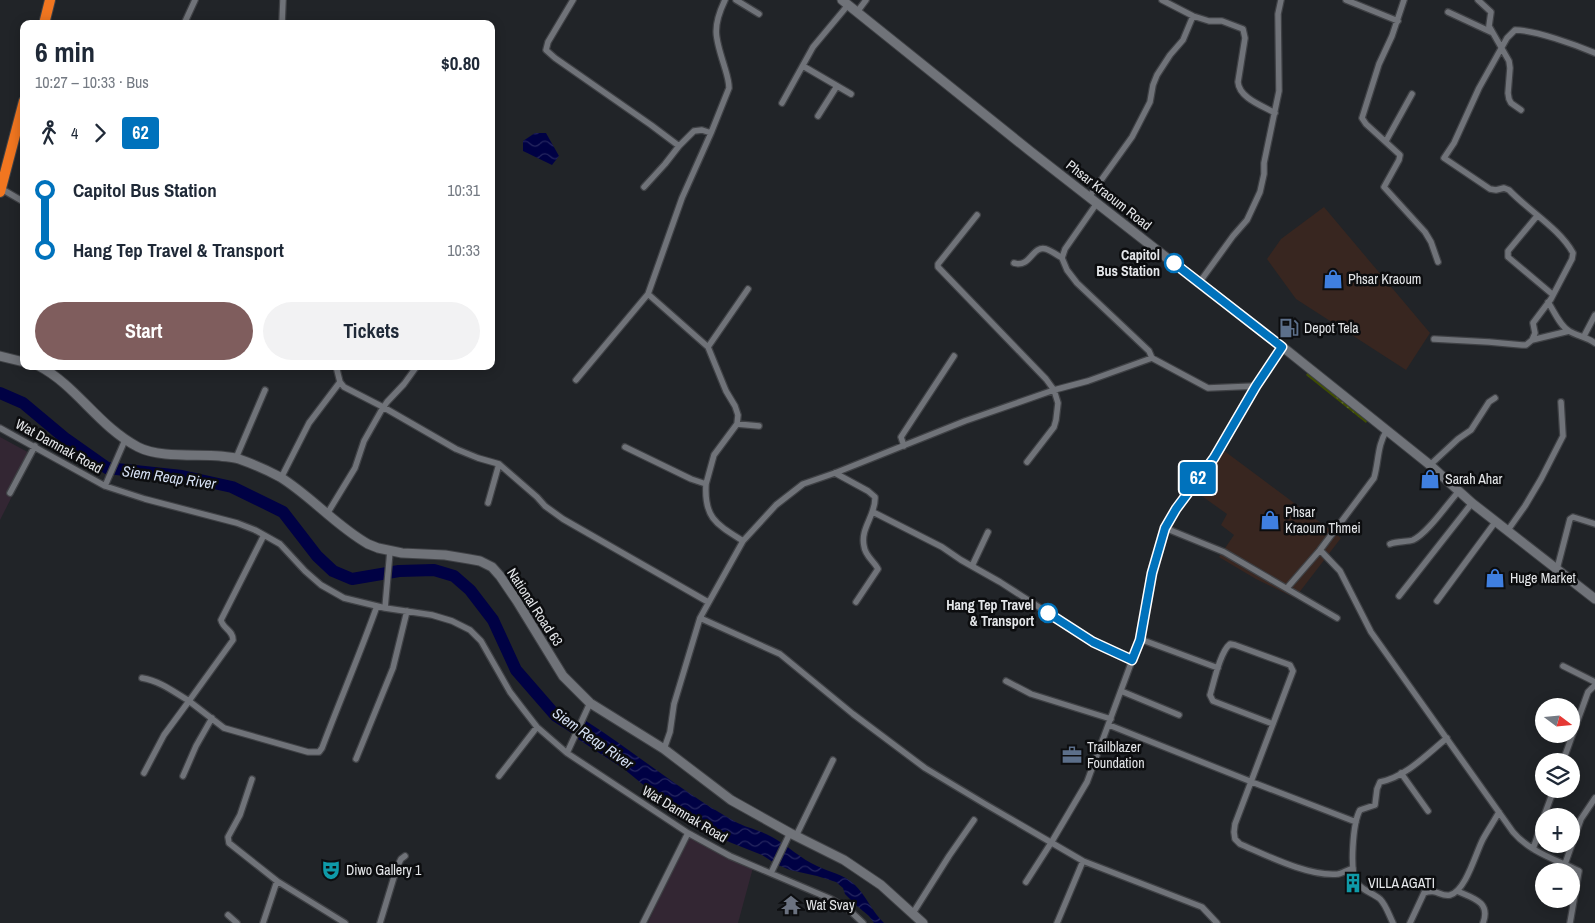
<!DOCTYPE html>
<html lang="en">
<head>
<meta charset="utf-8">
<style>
  :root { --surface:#fff; --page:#f2f2f3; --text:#1f2937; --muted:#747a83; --accent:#7f5d5d }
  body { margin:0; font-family:"Archivo Narrow",sans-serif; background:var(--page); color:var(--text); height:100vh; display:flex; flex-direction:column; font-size:19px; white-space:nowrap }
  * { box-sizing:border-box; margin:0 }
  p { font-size:16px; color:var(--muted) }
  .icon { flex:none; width:28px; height:28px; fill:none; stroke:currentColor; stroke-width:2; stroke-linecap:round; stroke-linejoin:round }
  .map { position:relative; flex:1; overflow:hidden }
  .details { position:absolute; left:20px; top:20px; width:475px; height:350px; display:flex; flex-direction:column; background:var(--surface); border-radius:10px; box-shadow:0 2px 12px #0003 }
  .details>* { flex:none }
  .badge { padding:0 10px; border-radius:4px; font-size:18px; line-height:32px }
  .needle { width:32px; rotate:106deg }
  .buttons { position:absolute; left:1535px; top:698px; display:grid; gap:10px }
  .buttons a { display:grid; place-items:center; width:45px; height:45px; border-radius:50%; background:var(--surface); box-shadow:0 2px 12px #0003; font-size:25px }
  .map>.badge { position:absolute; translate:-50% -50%; box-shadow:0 0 0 2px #fff }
  .legs { display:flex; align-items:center; gap:8px; height:55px; padding:0 15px; font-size:16px }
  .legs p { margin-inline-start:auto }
  .summary { display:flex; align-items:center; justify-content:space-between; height:85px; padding:0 15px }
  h1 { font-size:28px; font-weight:700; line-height:38px }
  .cta { display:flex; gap:10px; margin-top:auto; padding:10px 15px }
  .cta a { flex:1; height:58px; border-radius:30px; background:var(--accent); color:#fff; font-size:20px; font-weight:700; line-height:58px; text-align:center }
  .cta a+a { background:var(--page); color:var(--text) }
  ul { padding:0 15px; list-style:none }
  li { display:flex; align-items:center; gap:18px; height:60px; font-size:19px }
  li i { display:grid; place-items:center; width:8px; height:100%; margin:0 6px; background:currentColor }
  li i::after { content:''; width:12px; height:12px; margin:-6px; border:4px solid; border-radius:50%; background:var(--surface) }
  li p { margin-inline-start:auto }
  li:first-child i { background:linear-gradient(#0000 50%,currentColor 0) }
  li:last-child i { background:linear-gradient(currentColor 50%,#0000 0) }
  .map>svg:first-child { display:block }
  .commercial { fill:#382620 }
  .education { fill:#332633 }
  .grass { fill:url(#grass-dots) }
  .water { fill:url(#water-waves) }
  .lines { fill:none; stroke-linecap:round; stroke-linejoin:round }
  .river { stroke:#000144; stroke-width:12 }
  .street-casing { stroke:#3f4145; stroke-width:8 }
  .secondary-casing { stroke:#3f4145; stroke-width:11 }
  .highway-casing { stroke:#3f4145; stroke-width:12 }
  .street { stroke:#707379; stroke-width:5.5 }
  .secondary { stroke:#707379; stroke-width:9 }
  .highway { stroke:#f17620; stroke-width:10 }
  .line-1-casing { stroke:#fff; stroke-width:11 }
  .line-1 { stroke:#0072bc; stroke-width:8 }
  .stop-1-dot { fill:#fff; stroke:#0072bc; stroke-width:2.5 }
  .labels { text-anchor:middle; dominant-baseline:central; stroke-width:5; stroke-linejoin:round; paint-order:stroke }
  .street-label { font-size:14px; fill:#e4e6e9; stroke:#0c0d0f }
  .stop-label { font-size:14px; font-weight:bold; fill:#e4e6e9; stroke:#0c0d0f; text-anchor:end }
  .poi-label { font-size:14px; fill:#e4e6e9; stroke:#0c0d0f; text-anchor:start }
  .water-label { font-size:15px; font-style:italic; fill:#d4dff3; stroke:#0c0d0f }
</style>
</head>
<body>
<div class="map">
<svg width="1595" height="923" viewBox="0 0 1595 923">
  <defs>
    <pattern id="grass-dots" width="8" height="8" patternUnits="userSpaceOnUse" patternTransform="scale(1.25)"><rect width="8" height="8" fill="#3f4e00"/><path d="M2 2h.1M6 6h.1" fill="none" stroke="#5b6825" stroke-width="1.8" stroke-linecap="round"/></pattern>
    <pattern id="water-waves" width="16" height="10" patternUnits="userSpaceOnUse" patternTransform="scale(1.25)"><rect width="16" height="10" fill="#000144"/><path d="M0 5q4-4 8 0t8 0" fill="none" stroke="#25265f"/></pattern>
  </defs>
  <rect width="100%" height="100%" fill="#212428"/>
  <!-- commercial -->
  <path class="commercial" d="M 1324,207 L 1430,333 L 1406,370 L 1296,299 L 1267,259 L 1281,239 Z
    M 1219,447 L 1341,538 L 1295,598 L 1256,579 L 1219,557 L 1234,535 L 1221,525 L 1227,514 L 1192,489 Z"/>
  <!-- education -->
  <path class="education" d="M 0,437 L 33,455 L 0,520 Z
    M 687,835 L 754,864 L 738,923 L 648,923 Z"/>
  <!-- grass -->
  <path class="grass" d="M 1309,370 L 1369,418 L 1366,423 L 1306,375 Z"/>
  <!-- water -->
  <path class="water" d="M 535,133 L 546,133 L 559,156 L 552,165 L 523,151 L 523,141 Z
    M 586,721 C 636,753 682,792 734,821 C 746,828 760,830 772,837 C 787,845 801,859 817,866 C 829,872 843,874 854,884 C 866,895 872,912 884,923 L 874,923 L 869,916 L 857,906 L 845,894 L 843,888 L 836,882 L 817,876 L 790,870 L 776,864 L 762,855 L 699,830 L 682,814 L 652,792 L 624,769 L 578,739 Z"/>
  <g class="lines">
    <!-- river -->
    <path class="river" d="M 0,393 L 23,403 L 66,439 L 107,468 L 182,476 L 232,487 L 283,512 L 317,556 L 333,571 L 352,579 L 399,571 L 434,570 L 454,576 L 470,590 L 493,620 L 516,670 L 556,716 L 595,741"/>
    <defs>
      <path id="street" d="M 573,0 L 548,42 L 546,50 L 555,58 L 651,125 L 679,146
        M 725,0 C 712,27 715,37 724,65 C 726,72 729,80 729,88 L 711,133 L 682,198 L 648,294 L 708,347 L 726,391 L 735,406 L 738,415 L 737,424
        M 736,0 L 759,14
        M 1162,0 L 1193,16 L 1209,21 L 1222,21 L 1243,29 L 1245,38 L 1238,82 C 1239,98 1263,106 1275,113
        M 1346,0 L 1398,21
        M 1404,0 L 1392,36 L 1379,64 L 1362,118 L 1366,124 L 1400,155 L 1399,160 L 1384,187 L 1425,232 L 1431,242 L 1438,262
        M 1478,0 L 1491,12 L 1489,26 L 1509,61 L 1510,68 L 1508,93 L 1509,99 L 1511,103 L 1521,110
        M 857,12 L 866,0
        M 1448,12 L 1491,32
        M 184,24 L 195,0
        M 282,24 L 283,0
        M 803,66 L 851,94
        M 782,103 L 813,47 L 848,5
        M 818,116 L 837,86
        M 1386,141 L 1412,94
        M 644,187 L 665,164 L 679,146 L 694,131 L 702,130 L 711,133
        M 0,188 L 24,202
        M 1089,197 L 1132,137 L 1150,102 L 1153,85 L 1157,75 L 1170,55 L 1183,40 L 1193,16
        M 1097,203 L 1065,249 L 1062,258 L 1067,270 L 1077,283 L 1149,351 L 1152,358
        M 977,215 L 938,264 L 938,267 L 1046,379 L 1054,390 L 1058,403 L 1056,420 L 1054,427 L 1027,462
        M 1537,216 L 1508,251 L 1508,257 L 1552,294
        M 1014,263 C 1031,268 1032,245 1046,249 C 1052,251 1057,255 1062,258
        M 1199,283 L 1233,236 L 1247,220 L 1260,192 L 1264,174 L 1264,163 L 1279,91 L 1278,14 L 1281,0
        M 1548,302 C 1554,311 1560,326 1569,331 C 1577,336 1587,337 1595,343
        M 1569,331 L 1532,340 L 1535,333 L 1533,323 L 1551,299 L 1572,259 L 1573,253 C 1560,229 1529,211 1509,190 L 1504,188 L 1496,190 L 1490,189 L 1444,158 L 1454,143 L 1479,88 L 1507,38 L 1515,30 C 1535,30 1576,45 1595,53
        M 1584,336 L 1595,315
        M 1434,339 L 1489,342 L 1522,345 L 1526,345 L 1532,340
        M 708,347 L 748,289
        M 336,366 L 340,382 L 344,387 L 383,407 L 456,449 L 478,458 L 499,464 L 537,497 L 545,506 L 563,519 L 708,602
        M 576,380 L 648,294
        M 0,428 L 105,486 L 145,499 L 237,523 L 255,530 L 280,544 L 305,571 L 321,585 L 344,598 L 385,608 L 432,615 L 452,621 L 470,630 L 481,641 L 510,692 L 523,709 L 537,727 L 567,753 L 688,833 L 730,856 L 831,899 L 848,909 L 863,923
        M 904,446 L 901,437 L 954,356
        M 625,447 L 691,479 L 706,484 C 704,518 716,524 743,541
        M 236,458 L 265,390
        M 1430,465 L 1458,439 L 1471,430 L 1489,402 L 1495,398
        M 835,473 L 868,491 L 875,497 C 876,515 860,528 864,546 C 865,556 874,561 878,569 L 856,602
        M 281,478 L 309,423 L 340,382
        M 706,484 L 714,455 L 737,424 L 759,426
        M 105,486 L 125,440
        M 10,493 L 35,446
        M 488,503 L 499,464
        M 873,512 L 942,547 L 961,560 L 1000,582 L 1093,642 L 1132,660
        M 327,514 L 355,468 L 364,441 L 381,411 L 387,402 L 404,384 L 417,366
        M 1165,528 L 1224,552 L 1337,618
        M 1508,530 L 1525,506 L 1541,479 L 1563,436 L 1561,402
        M 264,535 L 221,620 C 223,629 233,630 233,640 L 189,701 L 224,728 L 308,752 L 319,752 L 322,748 C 340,700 360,654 377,606
        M 1390,544 C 1398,541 1407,542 1413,540 C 1427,534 1448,503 1459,491
        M 1320,550 L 1340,571 L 1371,632 L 1513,832 C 1530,852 1555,859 1579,871 L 1570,923
        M 972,566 L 988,532
        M 1557,569 L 1570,519 L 1573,517 L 1595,524
        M 1287,588 L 1320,550 L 1374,478 C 1379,461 1377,445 1387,430
        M 1399,596 L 1472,503
        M 1437,601 L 1496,521
        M 385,608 L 390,551
        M 700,618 L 780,654 L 853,714 L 925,768 L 985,804 L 1083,861 L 1202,907 L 1217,923
        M 1140,639 L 1218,668
        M 1563,666 L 1595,682
        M 142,678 C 160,681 174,692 189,701 L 164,735 L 144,773
        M 1006,681 L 1031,694 L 1111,719
        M 1121,691 L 1179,715
        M 1273,724 L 1213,701 L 1210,695 C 1214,682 1220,652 1230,644 L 1235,645 L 1290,665 L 1293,671 L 1235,824 L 1234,832 L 1235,839 L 1240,844 C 1266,855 1309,877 1338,874 C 1343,873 1348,870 1353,868
        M 1109,725 L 1252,782 L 1356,822
        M 664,749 L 670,732 L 674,704 L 700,618 L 743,541 L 776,505 L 803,484 L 835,473 L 965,421 L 1054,390 L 1088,381 L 1152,358 L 1208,388 L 1256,386
        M 567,753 L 590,703
        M 356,759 L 393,668 L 407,611
        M 1563,761 L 1588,692 L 1595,685
        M 1401,773 L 1428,811
        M 183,776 L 196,746 L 212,718
        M 499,776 L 537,727
        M 252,779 L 240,815 L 228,837 L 229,843 L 277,881 L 345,923
        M 1544,816 L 1554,789
        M 796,836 L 833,760
        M 1533,849 L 1544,817
        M 1565,864 L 1581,819 L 1595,798
        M 771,873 L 790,833
        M 1026,882 L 1051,843 L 1087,782 L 1140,639 L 1152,573 L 1165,528 L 1175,509 L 1214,458 L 1256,386 L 1282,347
        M 1457,891 C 1473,898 1491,902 1483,923
        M 913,913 L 949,856 L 974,820
        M 228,915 L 237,923
        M 263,923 L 277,881
        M 380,923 L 397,867 L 401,859 L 405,856
        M 643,923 L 688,833
        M 1057,923 L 1083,861
        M 1393,923 C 1389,915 1386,905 1380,899 C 1373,893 1363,891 1357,883 C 1349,872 1353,822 1360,810 L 1375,805 L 1377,789 L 1380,782 C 1406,777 1427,754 1447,738
        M 1410,923 L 1424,893 C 1437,888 1440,897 1450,895 C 1466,891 1476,852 1483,839 C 1488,830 1494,821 1499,812"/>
      <path id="secondary" d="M 842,0 L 1030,151 L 1199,283 L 1289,352 L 1430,465 L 1472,503 L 1595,599
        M 0,356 L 24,362
        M 39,366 C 77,386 98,426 138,447 C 159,458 196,454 220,456 C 226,457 233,457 239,459 C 253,464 267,470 280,477 C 311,496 336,526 368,544 L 378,548 L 402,553 L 445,555 L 469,559 L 480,561 L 492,567 L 500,576 L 517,601 L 563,676 L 590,703 L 664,749 L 731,800 L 790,833 L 844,860 L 881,885 L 923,923"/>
      <path id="highway" d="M 44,24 L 50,0
        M 0,192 L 24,101"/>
    </defs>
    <!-- street casing -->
    <use href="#street" class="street-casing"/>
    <!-- secondary casing -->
    <use href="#secondary" class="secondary-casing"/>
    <!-- highway casing -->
    <use href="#highway" class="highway-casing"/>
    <!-- street -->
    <use href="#street" class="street"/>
    <!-- secondary -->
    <use href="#secondary" class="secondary"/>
    <!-- highway -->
    <use href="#highway" class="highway"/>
  </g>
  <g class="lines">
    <defs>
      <path id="line-1" d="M 1048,613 L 1093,642 L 1132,660 L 1140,640 L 1152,573 L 1165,528 L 1176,509 L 1214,458 L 1256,386 L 1282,347 L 1174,263"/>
    </defs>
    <!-- line-1 casing -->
    <use href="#line-1" class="line-1-casing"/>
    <!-- line-1 -->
    <use href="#line-1" class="line-1"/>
  </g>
  <!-- icons -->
  <defs>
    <symbol id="shop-bare" viewBox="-9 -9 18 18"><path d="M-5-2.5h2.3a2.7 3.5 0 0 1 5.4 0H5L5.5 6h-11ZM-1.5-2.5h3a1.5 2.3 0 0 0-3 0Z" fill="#3f7fe0" stroke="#0c0d0f" stroke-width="2.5" paint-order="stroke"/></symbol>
    <symbol id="fuel-bare" viewBox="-9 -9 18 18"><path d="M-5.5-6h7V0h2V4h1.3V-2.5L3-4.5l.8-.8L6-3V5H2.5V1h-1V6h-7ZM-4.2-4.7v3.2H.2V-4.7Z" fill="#5c6f8a" stroke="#0c0d0f" stroke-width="2.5" paint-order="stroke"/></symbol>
    <symbol id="office-bare" viewBox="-9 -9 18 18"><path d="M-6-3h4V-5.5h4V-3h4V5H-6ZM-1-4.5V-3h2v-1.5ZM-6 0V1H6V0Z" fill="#5c6f8a" stroke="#0c0d0f" stroke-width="2.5" paint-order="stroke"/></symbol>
    <symbol id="theatre-bare" viewBox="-9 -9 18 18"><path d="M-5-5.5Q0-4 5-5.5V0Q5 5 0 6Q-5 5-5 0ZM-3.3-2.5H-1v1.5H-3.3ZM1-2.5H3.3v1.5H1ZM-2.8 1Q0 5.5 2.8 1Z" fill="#0f9aa8" stroke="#0c0d0f" stroke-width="2.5" paint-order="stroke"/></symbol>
    <symbol id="building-bare" viewBox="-9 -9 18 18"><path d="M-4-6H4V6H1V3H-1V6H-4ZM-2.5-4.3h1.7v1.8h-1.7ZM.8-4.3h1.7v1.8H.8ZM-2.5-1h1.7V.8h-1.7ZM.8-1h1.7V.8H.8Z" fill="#0f9aa8" stroke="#0c0d0f" stroke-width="2.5" paint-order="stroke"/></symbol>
    <symbol id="temple-bare" viewBox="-9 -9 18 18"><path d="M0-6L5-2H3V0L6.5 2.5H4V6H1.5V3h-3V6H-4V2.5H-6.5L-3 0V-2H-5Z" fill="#6b7280" stroke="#0c0d0f" stroke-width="2.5" paint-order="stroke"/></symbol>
  </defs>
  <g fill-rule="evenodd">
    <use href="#shop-bare" x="1319" y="265" width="28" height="28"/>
    <use href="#fuel-bare" x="1275" y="314" width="28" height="28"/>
    <use href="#shop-bare" x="1416" y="465" width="28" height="28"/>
    <use href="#shop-bare" x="1256" y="506" width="28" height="28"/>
    <use href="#shop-bare" x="1481" y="564" width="28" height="28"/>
    <use href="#office-bare" x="1058" y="741" width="28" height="28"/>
    <use href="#theatre-bare" x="317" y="856" width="28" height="28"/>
    <use href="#building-bare" x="1339" y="869" width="28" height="28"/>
    <use href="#temple-bare" x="777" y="891" width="28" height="28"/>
  </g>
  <!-- markers -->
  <g class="stop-1-dot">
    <circle cx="1174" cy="263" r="9"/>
    <circle cx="1048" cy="613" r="9"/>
  </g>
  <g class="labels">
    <!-- street labels -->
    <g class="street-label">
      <text transform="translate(1109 195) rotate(38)">Phsar Kraoum Road</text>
      <text transform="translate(59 446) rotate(29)">Wat Damnak Road</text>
      <text transform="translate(535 607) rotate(57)">National Road 63</text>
      <text transform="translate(685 814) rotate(31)">Wat Damnak Road</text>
    </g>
    <!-- stop labels -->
    <g class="stop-label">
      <text x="1160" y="255">Capitol<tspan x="1160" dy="16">Bus Station</tspan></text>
      <text x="1034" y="605">Hang Tep Travel<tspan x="1034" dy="16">&amp; Transport</tspan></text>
    </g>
    <!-- poi labels -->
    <g class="poi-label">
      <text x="1348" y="279">Phsar Kraoum</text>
      <text x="1304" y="328">Depot Tela</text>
      <text x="1445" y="479">Sarah Ahar</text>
      <text x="1285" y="512">Phsar<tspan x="1285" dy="16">Kraoum Thmei</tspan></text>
      <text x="1510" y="578">Huge Market</text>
      <text x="1087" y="747">Trailblazer<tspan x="1087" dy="16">Foundation</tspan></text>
      <text x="346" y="870">Diwo Gallery 1</text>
      <text x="1368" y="883">VILLA AGATI</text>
      <text x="806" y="905">Wat Svay</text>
    </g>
    <!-- water labels -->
    <g class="water-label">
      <text transform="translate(169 477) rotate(8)">Siem Reap River</text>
      <text transform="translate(593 738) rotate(35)">Siem Reap River</text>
    </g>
  </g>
</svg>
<div class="buttons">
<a><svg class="needle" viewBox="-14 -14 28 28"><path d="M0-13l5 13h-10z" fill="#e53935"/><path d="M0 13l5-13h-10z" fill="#747a83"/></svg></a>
<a><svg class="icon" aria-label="layers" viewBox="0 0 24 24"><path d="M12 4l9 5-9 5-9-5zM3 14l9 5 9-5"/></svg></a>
<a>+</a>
<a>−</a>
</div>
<b class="badge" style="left:1198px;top:478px;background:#0072bc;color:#fff">62</b>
<section class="details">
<div class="summary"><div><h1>6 min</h1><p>10:27 – 10:33 · Bus</p></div><b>$0.80</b></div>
<div class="legs"><svg class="icon" aria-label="walk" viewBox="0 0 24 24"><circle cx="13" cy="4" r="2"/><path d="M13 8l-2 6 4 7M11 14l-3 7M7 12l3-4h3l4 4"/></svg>4<svg class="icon" aria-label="forward" viewBox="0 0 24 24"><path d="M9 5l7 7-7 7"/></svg><b class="badge" style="background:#0072bc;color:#fff">62</b></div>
<ul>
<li><i style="color:#0072bc"></i><b>Capitol Bus Station</b><p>10:31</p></li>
<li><i style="color:#0072bc"></i><b>Hang Tep Travel &amp; Transport</b><p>10:33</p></li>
</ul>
<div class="cta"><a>Start</a><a>Tickets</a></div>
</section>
</div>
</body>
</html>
